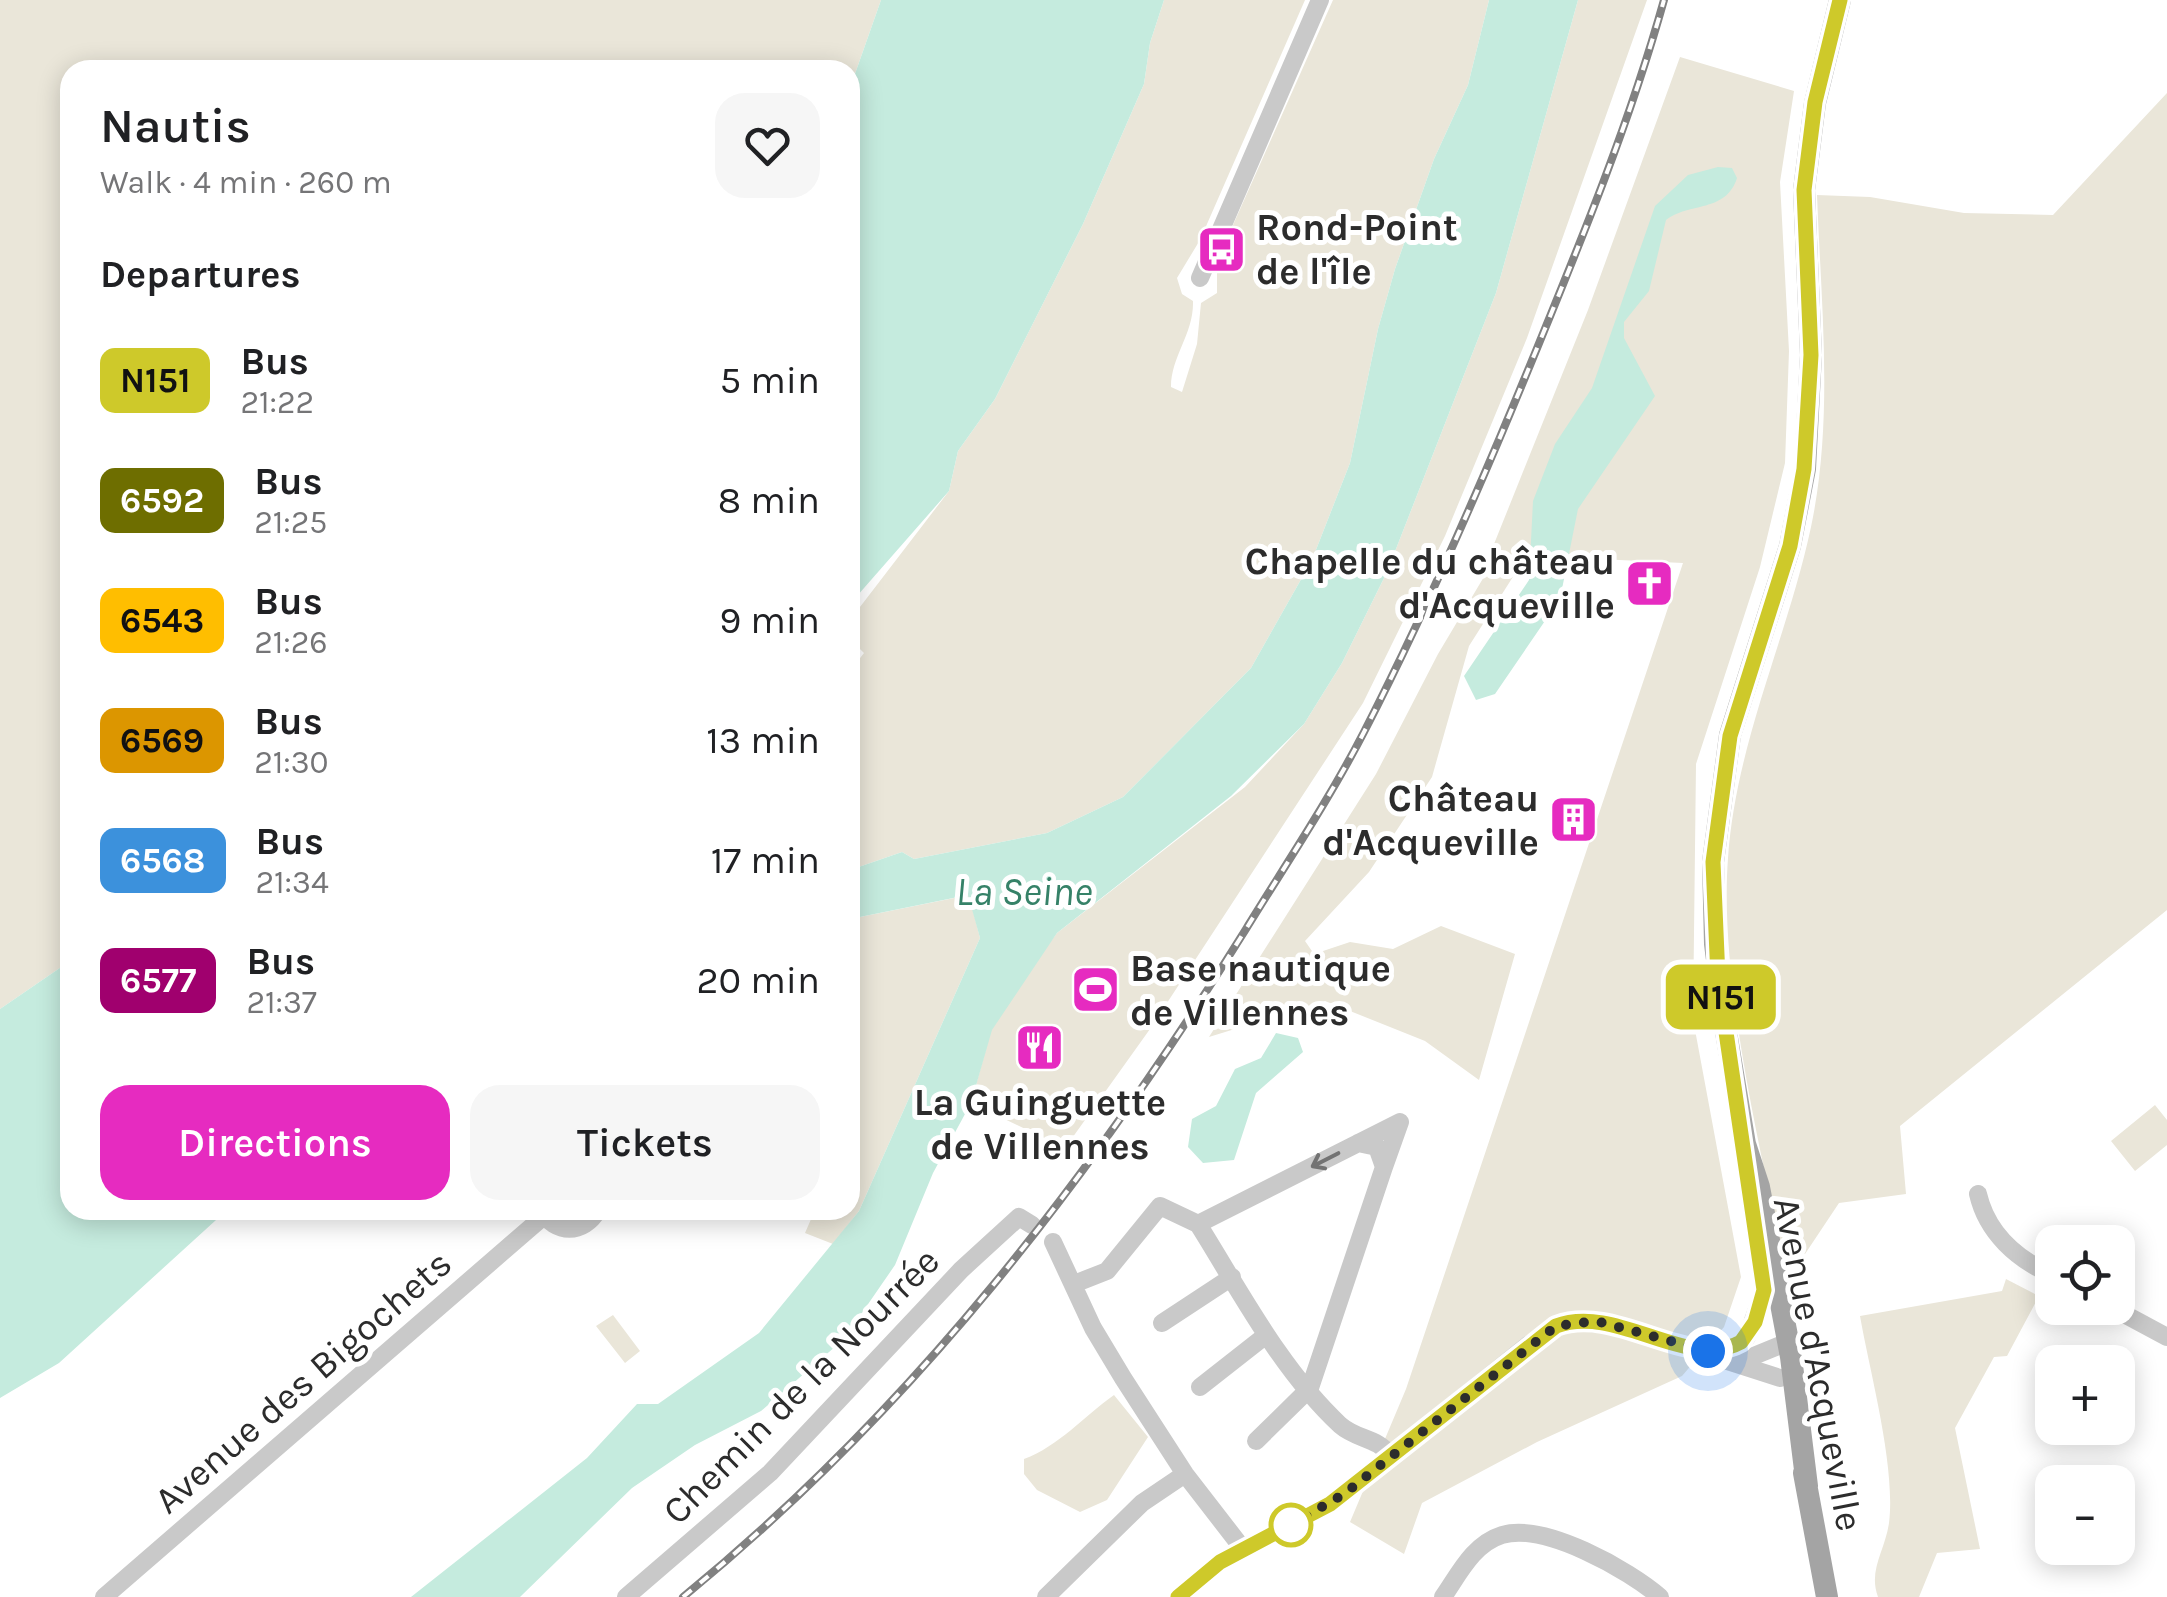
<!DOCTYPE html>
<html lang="en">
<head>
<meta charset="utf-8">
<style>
  :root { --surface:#fff; --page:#f6f6f6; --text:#202124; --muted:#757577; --accent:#e62bc0 }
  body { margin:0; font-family:Karla,sans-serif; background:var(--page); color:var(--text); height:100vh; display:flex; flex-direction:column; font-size:38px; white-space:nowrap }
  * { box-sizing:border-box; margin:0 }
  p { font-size:32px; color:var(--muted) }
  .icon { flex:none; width:55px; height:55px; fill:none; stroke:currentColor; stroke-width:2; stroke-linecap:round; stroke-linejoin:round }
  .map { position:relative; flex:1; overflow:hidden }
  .details { position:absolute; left:60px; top:60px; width:800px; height:1160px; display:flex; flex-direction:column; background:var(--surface); border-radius:30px; box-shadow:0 5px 25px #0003 }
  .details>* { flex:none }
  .badge { padding:0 20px; border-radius:15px; font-size:35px; line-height:65px }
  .fabs { position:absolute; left:2035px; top:1225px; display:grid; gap:20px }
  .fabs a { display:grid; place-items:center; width:100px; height:100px; border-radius:20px; background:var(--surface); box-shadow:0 5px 25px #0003; font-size:50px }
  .you { position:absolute; width:50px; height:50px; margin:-25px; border:8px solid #fff; border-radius:50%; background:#1a73e8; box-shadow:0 0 0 15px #1a73e833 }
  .map>.badge { position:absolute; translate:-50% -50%; box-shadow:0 0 0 5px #fff }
  h2 { padding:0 40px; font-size:38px; line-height:90px }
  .round { display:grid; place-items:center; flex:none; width:105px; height:105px; border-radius:30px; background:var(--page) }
  .overview { display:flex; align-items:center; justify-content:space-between; height:170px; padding:0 40px }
  h1 { font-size:48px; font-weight:600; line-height:75px }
  .button { display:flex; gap:20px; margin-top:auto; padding:20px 40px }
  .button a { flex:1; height:115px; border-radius:30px; background:var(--accent); color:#fff; font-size:40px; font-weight:600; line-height:115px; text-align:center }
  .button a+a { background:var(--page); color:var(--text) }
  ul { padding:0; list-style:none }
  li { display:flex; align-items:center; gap:30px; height:120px; padding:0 40px }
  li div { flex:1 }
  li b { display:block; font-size:38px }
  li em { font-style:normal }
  li .badge { min-width:110px; font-weight:700; text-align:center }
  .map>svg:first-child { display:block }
  .green { fill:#eae6d9 }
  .water { fill:#c5ebde }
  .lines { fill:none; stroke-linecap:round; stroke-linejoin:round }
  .minor { stroke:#c9c9c9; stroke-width:18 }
  .major { stroke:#a4a4a4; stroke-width:22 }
  .rail-casing { stroke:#818181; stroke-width:8 }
  .rail { stroke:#fff; stroke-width:4; stroke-dasharray:11; stroke-linecap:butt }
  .oneway { stroke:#737373 }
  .line-casing { stroke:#fff; stroke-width:22 }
  .line { stroke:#cec92a; stroke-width:15 }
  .walk { stroke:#2c2c2c; stroke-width:10; stroke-dasharray:0 18 }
  .stop-dot { fill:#fff; stroke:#cec92a; stroke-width:5 }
  .labels { text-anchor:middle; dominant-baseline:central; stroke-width:10; stroke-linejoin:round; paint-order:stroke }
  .poi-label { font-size:38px; font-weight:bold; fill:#2c2c2c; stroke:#fff; text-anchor:start }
  .street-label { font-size:38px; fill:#2c2c2c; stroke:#fff }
  .water-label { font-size:40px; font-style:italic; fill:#368268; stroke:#fff }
</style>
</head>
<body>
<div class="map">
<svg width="2167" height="1597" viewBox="0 0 2167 1597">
  <rect width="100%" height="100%" fill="#fff"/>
  <!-- green -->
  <path class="green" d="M 0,0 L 881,0 L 850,88 L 850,70 L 70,70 L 70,961 L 0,1009 Z
    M 1164,0 L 1305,0 L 1200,240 L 1177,278 L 1182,294 L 1193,301 C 1194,334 1171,356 1171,387 L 1182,392 L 1197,344 L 1201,303 L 1217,293 L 1217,261 L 1333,0 L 1489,0 L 1468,85 L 1434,159 L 1395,269 L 1378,329 L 1350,463 L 1312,560 L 1251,668 L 1123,797 L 1047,833 L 914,859 L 902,852 L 850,870 L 850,671 L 864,653 L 854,643 L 850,646 L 850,620 L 949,491 L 958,451 L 995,399 L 1083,224 L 1144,84 L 1150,43 Z
    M 1578,0 L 1647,0 L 1527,338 L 1445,536 L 1363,703 L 1150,1029 L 1065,1148 L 971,1103 L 995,1016 L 1057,933 L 1245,787 L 1304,724 L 1342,663 L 1387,572 L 1496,293 Z
    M 1680,57 L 1794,91 L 1780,182 L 1789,351 L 1785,463 L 1760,567 L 1696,764 L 1693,1019 L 1741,1277 L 1724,1327 L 1682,1376 L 1537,1442 L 1422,1503 L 1404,1554 L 1350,1522 L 1406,1389 L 1683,563 L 1490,554 L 1588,310 Z
    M 2167,93 L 2167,910 L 1900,1126 L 1906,1194 L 1839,1203 L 1795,1269 L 1784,1263 C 1759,1142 1719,979 1728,858 C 1736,742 1787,639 1811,527 C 1834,418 1821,305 1817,195 L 1870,197 L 1964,213 L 2053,215 Z
    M 1523,561 L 1469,646 L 1432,777 L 1369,872 L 1305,941 L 1314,954 L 1350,942 L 1393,949 L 1441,926 L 1515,954 L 1479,1080 L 1425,1041 L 1325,1001 L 1209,1037 L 1376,774 L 1438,654 L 1491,565 Z
    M 969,895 L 980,938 L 859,1211 L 833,1244 L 805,1233 L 815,1210 L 850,1210 L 850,919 Z
    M 2155,1105 L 2167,1120 L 2167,1145 L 2135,1171 L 2111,1141 Z
    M 2006,1279 L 2039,1296 L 2007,1356 L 1994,1357 L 1955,1428 L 1980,1549 L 1937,1553 L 1919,1597 L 1878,1597 C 1868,1570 1885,1551 1889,1523 C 1896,1467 1870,1373 1860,1316 L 2002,1291 Z
    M 613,1315 L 640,1351 L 625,1363 L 596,1326 Z
    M 1114,1395 L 1148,1437 L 1107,1500 L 1080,1512 L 1037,1490 L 1024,1474 L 1024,1459 C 1059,1446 1083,1417 1114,1395 Z"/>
  <!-- water -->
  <path class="water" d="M 881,0 L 1164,0 L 1150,43 L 1144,84 L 1083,224 L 995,399 L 958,451 L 949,491 L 850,604 L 850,88 Z
    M 1489,0 L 1578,0 L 1496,293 L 1387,572 L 1342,663 L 1304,724 L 1231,796 L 1057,933 L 992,1030 L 971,1103 L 933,1173 L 895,1265 L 844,1339 L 761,1411 L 695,1445 L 632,1488 L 520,1597 L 411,1597 L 587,1458 L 637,1404 L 658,1404 L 759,1333 L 859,1211 L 980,938 L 968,895 L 850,919 L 850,870 L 902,852 L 914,859 L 1047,833 L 1123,797 L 1251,668 L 1312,560 L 1350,463 L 1378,329 L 1395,269 L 1434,159 L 1468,85 Z
    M 1718,167 L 1732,168 L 1737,178 C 1726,213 1689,202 1666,220 L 1649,291 L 1624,322 L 1624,338 L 1655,396 L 1578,509 L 1560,599 L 1495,694 L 1476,700 L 1464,676 L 1529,580 L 1533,501 L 1555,444 L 1592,388 L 1655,206 L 1688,175 Z
    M 70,961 L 70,1210 L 227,1210 L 59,1363 L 0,1398 L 0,1009 Z
    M 1276,1033 L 1298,1038 L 1303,1052 L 1256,1093 L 1234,1160 L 1203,1163 L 1188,1147 L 1192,1119 L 1216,1106 L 1235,1069 L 1261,1058 Z"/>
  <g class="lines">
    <!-- minor -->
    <path class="minor" d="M 1200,278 L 1320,0
      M 1978,1194 C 1987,1233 2017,1259 2052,1275
      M 540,1210 C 556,1235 583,1235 598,1210
      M 1198,1224 C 1240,1291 1281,1370 1340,1425 C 1357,1440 1377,1437 1391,1456
      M 1198,1224 L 1400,1122 L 1384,1167
      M 1053,1242 L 1093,1328 L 1123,1378 L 1185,1474 L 1243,1549
      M 1074,1284 L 1107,1271 L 1160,1206 L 1198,1224
      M 2113,1308 L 2167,1337
      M 1162,1323 L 1232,1277
      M 1712,1351 L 1727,1349 L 1747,1337 L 1764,1290
      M 1739,1362 L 1788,1342
      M 1200,1387 L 1265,1336
      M 1256,1441 L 1310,1388 L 1384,1167 L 1377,1147 L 1358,1143
      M 104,1597 L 544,1216
      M 626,1597 L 770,1473 L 961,1270 L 1019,1217 L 1032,1225
      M 1046,1597 L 1142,1503 L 1185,1474
      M 1178,1597 L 1220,1562 L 1330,1504 L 1528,1345 L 1566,1322 L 1612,1324 L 1780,1378
      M 1443,1597 C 1459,1574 1473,1544 1502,1535 C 1544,1522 1629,1570 1660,1597"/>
    <!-- major -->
    <path class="major" d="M 1804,1473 L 1827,1597
      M 1807,1486 L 1791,1357 L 1759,1187 L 1745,1144 L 1726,1032 L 1715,944 L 1713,862 L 1730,735 L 1790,546 L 1805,469 L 1811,355 L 1804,190 L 1815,103 L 1840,0"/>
    <defs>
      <path id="rail" d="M 683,1597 C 911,1411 1091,1178 1246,929 C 1286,864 1329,800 1364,732 C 1426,611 1481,485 1533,358 C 1581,241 1630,122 1664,0"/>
    </defs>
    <!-- rail casing -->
    <use href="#rail" class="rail-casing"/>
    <!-- rail -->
    <use href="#rail" class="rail"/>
  </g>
  <!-- one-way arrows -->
  <defs><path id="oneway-shaft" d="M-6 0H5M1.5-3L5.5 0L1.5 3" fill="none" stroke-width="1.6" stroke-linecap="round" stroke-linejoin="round" transform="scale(2.5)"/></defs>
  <use class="oneway" href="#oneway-shaft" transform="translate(1325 1160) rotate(153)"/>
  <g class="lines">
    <defs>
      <path id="line" d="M 1178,1597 L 1220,1562 L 1330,1504 L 1556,1326 C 1617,1303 1688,1372 1741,1342 L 1755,1322 L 1764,1290 L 1718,978 L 1713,862 L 1730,736 L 1790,546 L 1804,469 L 1811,355 L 1804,190 L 1815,102 L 1840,0"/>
    </defs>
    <!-- line casing -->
    <use href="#line" class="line-casing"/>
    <!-- line -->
    <use href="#line" class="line"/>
    <!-- walk -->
    <path class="walk" d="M 1291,1525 L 1344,1494 L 1556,1326 L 1596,1321 L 1708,1351"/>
  </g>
  <!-- icons -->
  <defs>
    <symbol id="bus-square" viewBox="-11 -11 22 22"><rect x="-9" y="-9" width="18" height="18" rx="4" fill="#e62bc0" stroke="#fff"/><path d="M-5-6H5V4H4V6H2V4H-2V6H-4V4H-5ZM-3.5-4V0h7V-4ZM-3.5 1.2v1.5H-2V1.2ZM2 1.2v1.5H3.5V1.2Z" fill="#fff"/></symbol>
    <symbol id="church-square" viewBox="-11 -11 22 22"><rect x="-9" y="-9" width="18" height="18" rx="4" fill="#e62bc0" stroke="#fff"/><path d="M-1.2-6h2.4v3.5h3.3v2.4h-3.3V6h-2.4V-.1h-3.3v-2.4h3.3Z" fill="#fff"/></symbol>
    <symbol id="building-square" viewBox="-11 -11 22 22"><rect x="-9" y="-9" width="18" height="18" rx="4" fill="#e62bc0" stroke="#fff"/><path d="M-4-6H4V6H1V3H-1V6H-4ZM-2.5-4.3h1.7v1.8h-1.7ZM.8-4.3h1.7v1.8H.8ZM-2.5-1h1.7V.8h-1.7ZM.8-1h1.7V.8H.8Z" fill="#fff"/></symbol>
    <symbol id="stadium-square" viewBox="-11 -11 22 22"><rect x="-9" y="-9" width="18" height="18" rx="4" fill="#e62bc0" stroke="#fff"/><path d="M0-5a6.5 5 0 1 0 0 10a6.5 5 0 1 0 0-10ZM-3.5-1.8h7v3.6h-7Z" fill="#fff"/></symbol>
    <symbol id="restaurant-square" viewBox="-11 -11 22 22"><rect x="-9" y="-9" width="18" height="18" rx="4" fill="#e62bc0" stroke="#fff"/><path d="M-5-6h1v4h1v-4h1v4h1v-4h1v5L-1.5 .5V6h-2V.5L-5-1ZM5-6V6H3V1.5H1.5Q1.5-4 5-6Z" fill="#fff"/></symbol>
  </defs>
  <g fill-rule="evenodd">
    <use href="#bus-square" x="1194" y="222" width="55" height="55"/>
    <use href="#church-square" x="1622" y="556" width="55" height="55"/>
    <use href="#building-square" x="1546" y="792" width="55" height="55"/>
    <use href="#stadium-square" x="1068" y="962" width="55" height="55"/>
    <use href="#restaurant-square" x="1012" y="1020" width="55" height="55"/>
  </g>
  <!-- markers -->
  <circle class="stop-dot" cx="1291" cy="1525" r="20"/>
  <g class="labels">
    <!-- poi labels -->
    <g class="poi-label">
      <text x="1256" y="227">Rond-Point<tspan x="1256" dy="44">de l'île</tspan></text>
      <text x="1615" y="561" text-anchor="end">Chapelle du château<tspan x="1615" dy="44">d'Acqueville</tspan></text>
      <text x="1539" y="798" text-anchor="end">Château<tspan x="1539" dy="44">d'Acqueville</tspan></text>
      <text x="1130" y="968">Base nautique<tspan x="1130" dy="44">de Villennes</tspan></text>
      <text x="1040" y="1102" text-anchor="middle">La Guinguette<tspan x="1040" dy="44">de Villennes</tspan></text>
    </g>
    <!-- street labels -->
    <g class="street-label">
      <text transform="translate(1818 1364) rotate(79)">Avenue d'Acqueville</text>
      <text transform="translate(303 1382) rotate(-41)">Avenue des Bigochets</text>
      <text transform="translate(801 1386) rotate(-45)">Chemin de la Nourrée</text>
    </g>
    <!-- water labels -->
    <g class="water-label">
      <text x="1024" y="891">La Seine</text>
    </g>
  </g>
</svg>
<div class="fabs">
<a><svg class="icon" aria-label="locate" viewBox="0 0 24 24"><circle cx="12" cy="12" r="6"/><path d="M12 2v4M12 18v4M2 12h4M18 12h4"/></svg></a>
<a>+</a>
<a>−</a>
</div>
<div class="you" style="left:1708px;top:1351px"></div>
<b class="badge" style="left:1721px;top:997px;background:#cec92a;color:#111">N151</b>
<section class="details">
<div class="overview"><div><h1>Nautis</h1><p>Walk · 4 min · 260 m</p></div><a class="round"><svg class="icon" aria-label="heart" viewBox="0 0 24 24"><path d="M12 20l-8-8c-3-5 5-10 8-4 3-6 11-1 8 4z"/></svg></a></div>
<h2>Departures</h2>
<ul>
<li><span class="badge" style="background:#cec92a;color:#111">N151</span><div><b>Bus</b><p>21:22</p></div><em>5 min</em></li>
<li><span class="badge" style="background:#6e6e00;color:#fff">6592</span><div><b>Bus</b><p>21:25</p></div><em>8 min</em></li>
<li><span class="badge" style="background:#ffbe00;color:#111">6543</span><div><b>Bus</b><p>21:26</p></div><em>9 min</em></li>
<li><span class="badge" style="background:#dc9600;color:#111">6569</span><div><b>Bus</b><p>21:30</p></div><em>13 min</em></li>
<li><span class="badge" style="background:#3c91dc;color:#fff">6568</span><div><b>Bus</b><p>21:34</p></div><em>17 min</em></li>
<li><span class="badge" style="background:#a0006e;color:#fff">6577</span><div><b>Bus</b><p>21:37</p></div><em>20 min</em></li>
</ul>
<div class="button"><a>Directions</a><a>Tickets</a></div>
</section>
</div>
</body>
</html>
